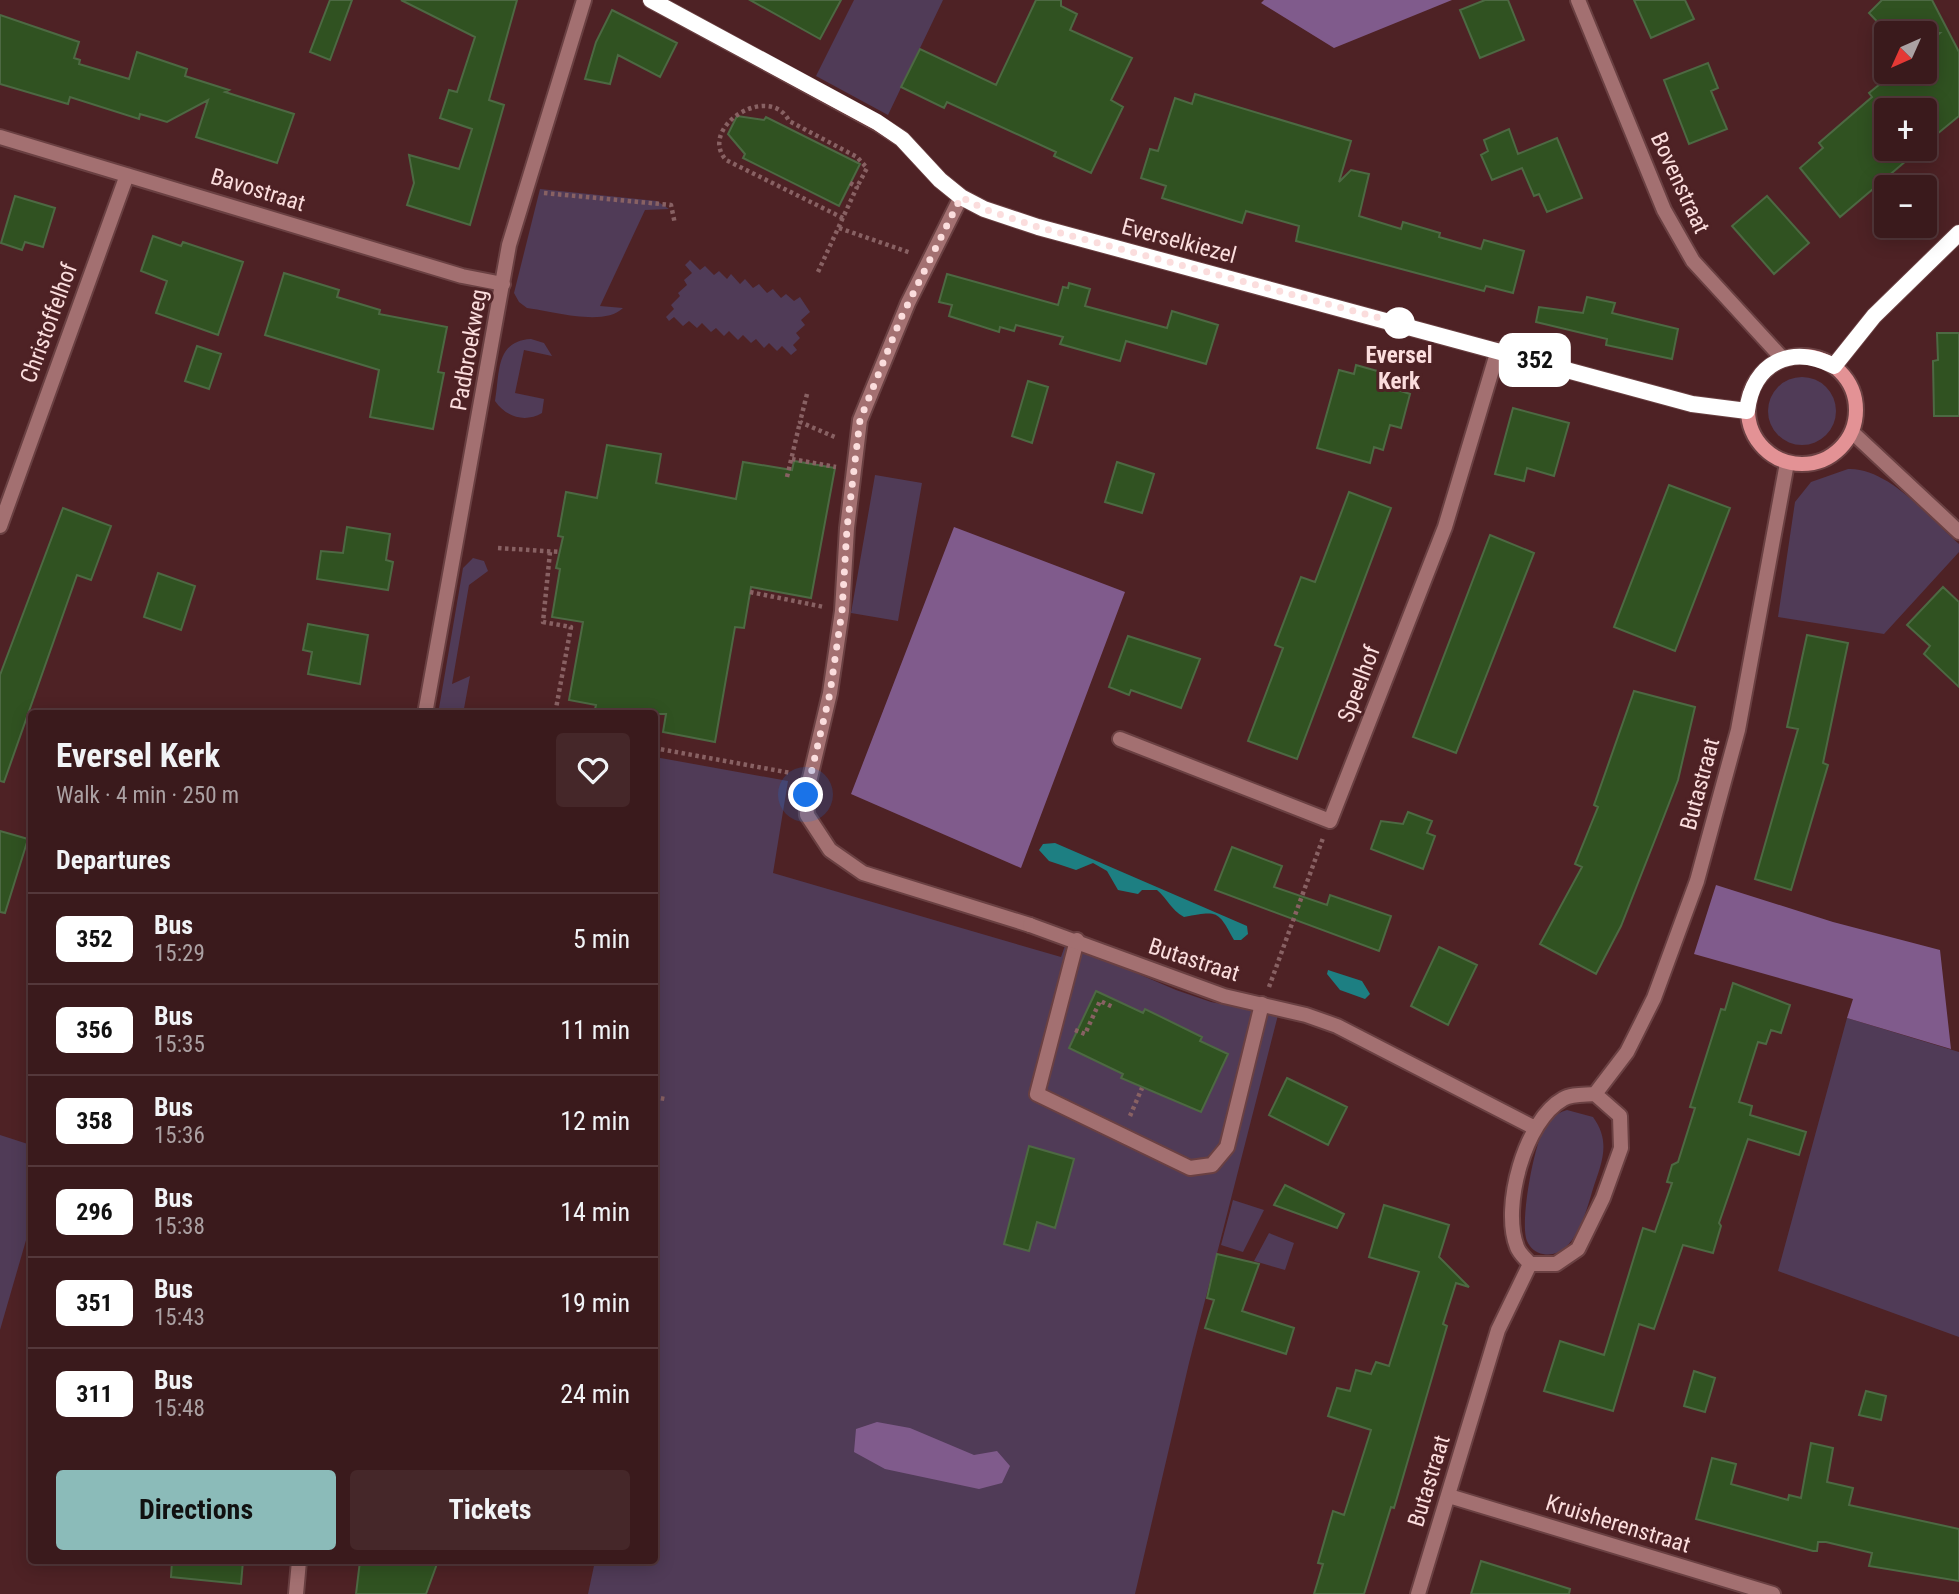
<!DOCTYPE html>
<html lang="en">
<head>
<meta charset="utf-8">
<style>
  :root { --surface:#3a1a1c; --page:#452729; --text:#f1f3f6; --muted:#aba1a3; --line:#54383b; --accent:#8bbbb9 }
  body { margin:0; font-family:"Roboto Condensed",sans-serif; background:var(--page); color:var(--text); height:100vh; display:flex; flex-direction:column; font-size:26px; white-space:nowrap }
  * { box-sizing:border-box; margin:0 }
  p { font-size:23px; color:var(--muted) }
  .icon { flex:none; width:38px; height:38px; fill:none; stroke:currentColor; stroke-width:2; stroke-linecap:round; stroke-linejoin:round }
  .map { position:relative; flex:1; overflow:hidden }
  .panel { position:absolute; left:28px; top:710px; width:630px; height:854px; display:flex; flex-direction:column; background:var(--surface); border-radius:7px; box-shadow:0 4px 18px #0003,0 0 0 2px var(--line) }
  .panel>* { flex:none }
  .badge { padding:0 14px; border-radius:10px; font-size:24px; line-height:46px }
  .needle { width:46px; rotate:225deg }
  .fabs { position:absolute; left:1874px; top:21px; display:grid; gap:14px }
  .fabs a { display:grid; place-items:center; width:63px; height:63px; border-radius:7px; background:var(--surface); box-shadow:0 4px 18px #0003,0 0 0 2px var(--line); font-size:35px }
  .you { position:absolute; width:35px; height:35px; margin:-18px; border:5px solid #fff; border-radius:50%; background:#1a73e8; box-shadow:0 0 0 10px #1a73e833 }
  .map>.badge { position:absolute; translate:-50% -50%; box-shadow:0 0 0 4px #fff }
  h2 { padding:0 28px; font-size:26px; line-height:63px }
  .round { display:grid; place-items:center; flex:none; width:74px; height:74px; border-radius:7px; background:var(--page) }
  .summary { display:flex; align-items:center; justify-content:space-between; height:119px; padding:0 28px }
  h1 { font-size:33px; font-weight:700; line-height:52px }
  .button { display:flex; gap:14px; margin-top:auto; padding:14px 28px }
  .button a { flex:1; height:80px; border-radius:7px; background:var(--accent); color:#111; font-size:28px; font-weight:700; line-height:80px; text-align:center }
  .button a+a { background:var(--page); color:var(--text) }
  ul { padding:0; list-style:none }
  li { display:flex; align-items:center; gap:21px; height:91px; padding:0 28px; border-top:2px solid var(--line) }
  li div { flex:1 }
  li b { display:block; font-size:26px }
  li em { font-style:normal }
  li .badge { min-width:77px; font-weight:700; text-align:center }
  .map>svg:first-child { display:block }
  .green { fill:#503b57 }
  .forest { fill:#805b8c }
  .water { fill:#1d7f82 }
  .building { fill:#305221; stroke:#4d6943; stroke-width:2 }
  .lines { fill:none; stroke-linecap:round; stroke-linejoin:round }
  .lane-casing { stroke:#6a4042; stroke-width:18 }
  .street-casing { stroke:#6a4042; stroke-width:18 }
  .secondary-casing { stroke:#6a4042; stroke-width:18 }
  .path { stroke:#886163; stroke-width:4.5; stroke-dasharray:3.5 3.5; stroke-linecap:butt }
  .lane { stroke:#a37071; stroke-width:14 }
  .street { stroke:#a37071; stroke-width:14 }
  .secondary { stroke:#e39295; stroke-width:14 }
  .line-casing { stroke:#fff; stroke-width:16 }
  .line { stroke:#fff; stroke-width:10 }
  .walk { stroke:#fbdddd; stroke-width:7; stroke-dasharray:0 12.6 }
  .stop-dot { fill:#fff; stroke:#fff; stroke-width:3.5 }
  .labels { text-anchor:middle; dominant-baseline:central; stroke-width:6; stroke-linejoin:round; paint-order:stroke }
  .street-label { font-size:23px; fill:#fbdddd; stroke:#4e2225 }
  .stop-label { font-size:23px; font-weight:bold; fill:#fbdddd; stroke:#4e2225 }
</style>
</head>
<body>
<div class="map">
<svg width="1959" height="1594" viewBox="0 0 1959 1594">
  <rect width="100%" height="100%" fill="#4e2225"/>
  <!-- green -->
  <path class="green" d="M 854,0 L 943,0 L 888,115 L 816,76 Z
    M 540,189 L 657,201 L 669,209 L 645,210 L 600,306 L 623,308 C 604,327 552,311 527,308 L 519,302 L 514,293 Z
    M 690,260 L 700,270 L 705,266 L 714,275 L 719,271 L 727,279 L 731,274 L 740,284 L 745,279 L 753,288 L 759,284 L 767,293 L 773,289 L 781,298 L 786,294 L 794,301 L 800,297 L 810,312 L 801,320 L 805,325 L 796,333 L 800,338 L 793,345 L 797,350 L 791,355 L 782,346 L 777,351 L 769,343 L 764,348 L 756,339 L 751,343 L 743,335 L 738,340 L 729,331 L 724,336 L 716,328 L 711,332 L 702,323 L 697,328 L 689,321 L 683,326 L 674,317 L 669,321 L 666,317 L 674,309 L 671,305 L 680,296 L 678,293 L 687,285 L 684,280 L 692,273 L 685,265 Z
    M 531,339 L 544,343 L 552,356 L 524,350 L 515,393 L 544,399 L 542,413 C 525,423 506,417 495,401 C 500,373 495,341 531,339 Z
    M1768 411a34 34 0 1 1 68 0a34 34 0 1 1-68 0Z
    M 1848,469 C 1888,467 1930,518 1959,544 L 1959,552 L 1884,634 L 1778,617 L 1795,502 L 1811,482 Z
    M 875,475 L 922,483 L 898,621 L 851,613 Z
    M 473,558 L 484,561 L 488,571 L 469,585 L 452,684 L 470,676 L 463,714 L 438,714 L 463,568 Z
    M 655,757 L 788,781 L 773,873 L 1061,957 L 1066,943 L 1176,990 L 1211,1002 L 1278,1015 L 1189,1363 L 1135,1594 L 588,1594 L 595,1561 L 654,1561 Z
    M 1847,1018 L 1959,1052 L 1959,1337 L 1778,1271 Z
    M 1567,1110 L 1593,1117 C 1612,1143 1601,1164 1592,1192 C 1586,1213 1573,1260 1543,1254 C 1536,1253 1530,1248 1527,1241 C 1519,1223 1535,1136 1548,1121 C 1553,1116 1560,1112 1567,1110 Z
    M 0,1135 L 31,1145 L 31,1223 L 0,1330 Z
    M 1233,1200 L 1264,1210 L 1243,1252 L 1221,1245 Z
    M 1269,1233 L 1294,1243 L 1285,1270 L 1254,1261 Z"/>
  <!-- forest -->
  <path class="forest" d="M 1264,0 L 1452,0 L 1334,48 L 1261,3 Z
    M 954,527 L 1125,592 L 1021,868 L 851,794 Z
    M 1716,885 L 1833,922 L 1940,950 L 1951,1049 L 1847,1018 L 1853,999 L 1694,954 Z
    M 877,1422 L 910,1428 L 974,1455 L 997,1451 L 1010,1466 L 1002,1483 L 979,1489 L 885,1469 L 854,1452 L 856,1429 Z"/>
  <!-- water -->
  <path class="water" d="M 1055,843 L 1247,926 L 1248,934 L 1241,940 L 1234,940 C 1218,911 1219,910 1184,917 C 1170,909 1168,899 1157,890 L 1142,890 L 1138,894 L 1118,890 L 1107,871 L 1093,863 L 1076,870 L 1049,861 L 1039,850 L 1043,844 Z
    M 1328,970 L 1362,981 L 1370,994 L 1365,999 L 1340,990 L 1327,974 Z"/>
  <!-- building -->
  <path class="building" d="M 330,0 L 352,0 L 330,60 L 310,52 Z
    M 401,0 L 517,0 L 489,100 L 504,105 L 470,225 L 407,205 L 414,183 L 409,155 L 459,169 L 472,129 L 440,118 L 449,90 L 457,92 L 475,37 Z
    M 750,0 L 841,0 L 820,39 Z
    M 1036,0 L 1061,0 L 1061,6 L 1077,14 L 1070,30 L 1132,58 L 1111,100 L 1123,107 L 1091,173 L 1054,156 L 1056,152 L 947,102 L 944,108 L 901,87 L 920,49 L 996,85 Z
    M 1485,0 L 1508,0 L 1524,40 L 1480,58 L 1460,10 Z
    M 1634,0 L 1685,0 L 1694,19 L 1651,38 Z
    M 1882,0 L 1932,0 L 1959,52 L 1959,116 L 1925,144 L 1925,110 L 1886,110 L 1886,149 L 1920,149 L 1840,217 L 1800,168 L 1823,148 L 1819,143 L 1872,97 L 1869,93 L 1895,72 L 1925,72 L 1925,46 L 1940,33 L 1888,33 L 1869,13 Z
    M 612,10 L 677,43 L 660,77 L 618,55 L 610,84 L 585,79 L 596,42 Z
    M 0,15 L 79,42 L 74,58 L 80,60 L 79,64 L 129,79 L 137,52 L 187,69 L 185,76 L 229,90 L 225,92 L 294,114 L 277,163 L 196,137 L 208,100 L 167,122 L 140,114 L 139,119 L 70,97 L 68,104 L 0,84 Z
    M 1708,63 L 1718,88 L 1711,91 L 1727,129 L 1689,144 L 1664,80 Z
    M 1195,94 L 1351,141 L 1339,182 L 1351,170 L 1369,174 L 1359,216 L 1401,229 L 1403,222 L 1440,233 L 1439,237 L 1481,249 L 1484,240 L 1524,251 L 1513,293 L 1486,286 L 1484,291 L 1296,241 L 1299,226 L 1246,211 L 1242,223 L 1162,198 L 1166,186 L 1141,178 L 1150,149 L 1158,151 L 1175,98 L 1192,104 Z
    M 737,116 L 764,120 L 766,117 L 860,164 L 839,206 L 743,158 L 745,154 L 728,134 Z
    M 1509,129 L 1518,154 L 1557,138 L 1582,198 L 1547,212 L 1539,194 L 1534,196 L 1522,168 L 1492,180 L 1481,155 L 1488,151 L 1484,140 Z
    M 15,196 L 55,208 L 43,247 L 25,242 L 22,250 L 1,243 Z
    M 1767,196 L 1809,243 L 1774,274 L 1732,226 Z
    M 153,236 L 181,246 L 183,242 L 243,262 L 218,335 L 156,313 L 167,281 L 141,271 Z
    M 284,273 L 339,290 L 337,297 L 380,310 L 379,314 L 447,327 L 438,372 L 444,373 L 433,429 L 370,417 L 379,370 L 265,335 Z
    M 947,274 L 1058,305 L 1063,287 L 1068,288 L 1069,283 L 1090,289 L 1085,306 L 1167,328 L 1172,311 L 1218,325 L 1206,364 L 1126,341 L 1120,361 L 1060,344 L 1063,337 L 1016,325 L 1014,331 L 1000,327 L 999,332 L 949,316 L 952,305 L 939,302 Z
    M 1587,297 L 1615,303 L 1612,313 L 1678,329 L 1672,359 L 1606,345 L 1607,339 L 1536,322 L 1539,307 L 1583,313 Z
    M 1937,333 L 1959,333 L 1959,416 L 1934,416 L 1933,361 L 1938,360 Z
    M 197,346 L 221,354 L 209,389 L 185,381 Z
    M 1356,365 L 1402,378 L 1398,390 L 1410,394 L 1401,428 L 1390,425 L 1383,450 L 1374,447 L 1370,463 L 1317,448 L 1339,370 L 1354,374 Z
    M 1028,381 L 1048,387 L 1032,443 L 1012,436 Z
    M 1513,408 L 1569,423 L 1554,476 L 1527,468 L 1524,481 L 1495,474 Z
    M 607,445 L 661,454 L 656,483 L 736,499 L 743,462 L 792,470 L 794,461 L 835,468 L 811,598 L 751,587 L 744,628 L 735,627 L 715,742 L 663,732 L 666,714 L 615,714 L 595,709 L 596,705 L 569,700 L 583,622 L 552,617 L 560,569 L 556,568 L 563,537 L 558,536 L 566,492 L 597,498 Z
    M 1117,462 L 1154,474 L 1142,513 L 1105,502 Z
    M 1669,485 L 1730,508 L 1675,651 L 1614,627 Z
    M 1349,492 L 1391,508 L 1297,759 L 1248,741 L 1283,648 L 1275,645 L 1301,577 L 1315,582 Z
    M 63,508 L 111,526 L 91,580 L 77,575 L 4,782 L 0,781 L 0,675 Z
    M 347,527 L 390,534 L 386,560 L 393,562 L 388,590 L 317,579 L 321,551 L 343,553 Z
    M 1490,535 L 1534,553 L 1456,753 L 1413,737 Z
    M 158,573 L 195,586 L 181,630 L 144,617 Z
    M 1943,587 L 1959,602 L 1959,687 L 1924,654 L 1930,646 L 1907,625 Z
    M 308,624 L 368,635 L 360,684 L 308,674 L 312,652 L 303,650 Z
    M 1807,635 L 1848,643 L 1823,763 L 1828,765 L 1791,890 L 1755,879 L 1798,729 L 1787,727 Z
    M 1128,636 L 1200,659 L 1181,708 L 1131,690 L 1129,695 L 1109,687 Z
    M 1634,691 L 1695,707 L 1678,780 L 1656,837 L 1621,926 L 1596,974 L 1540,944 L 1582,867 L 1575,864 L 1598,807 L 1594,805 Z
    M 1408,812 L 1432,821 L 1427,833 L 1435,836 L 1423,869 L 1371,849 L 1381,821 L 1403,824 Z
    M 0,831 L 28,839 L 5,913 L 0,912 Z
    M 1232,847 L 1282,866 L 1274,887 L 1327,905 L 1330,895 L 1391,916 L 1379,951 L 1215,890 Z
    M 1439,947 L 1477,965 L 1448,1025 L 1411,1006 Z
    M 1733,983 L 1790,1005 L 1781,1033 L 1771,1030 L 1766,1044 L 1758,1042 L 1739,1102 L 1752,1106 L 1750,1115 L 1806,1132 L 1799,1155 L 1748,1139 L 1719,1223 L 1721,1226 L 1713,1253 L 1683,1245 L 1654,1329 L 1639,1324 L 1613,1411 L 1544,1391 L 1560,1341 L 1604,1355 L 1643,1228 L 1655,1232 L 1672,1183 L 1667,1182 L 1672,1165 L 1678,1162 L 1695,1108 L 1690,1107 L 1721,1009 L 1725,1010 Z
    M 1096,991 L 1143,1013 L 1145,1009 L 1202,1037 L 1200,1041 L 1228,1054 L 1201,1112 L 1121,1078 L 1123,1074 L 1069,1048 Z
    M 1287,1078 L 1347,1107 L 1328,1145 L 1269,1115 Z
    M 1029,1146 L 1074,1159 L 1055,1228 L 1037,1222 L 1029,1251 L 1004,1244 Z
    M 1285,1185 L 1344,1214 L 1337,1228 L 1274,1205 Z
    M 1384,1205 L 1449,1225 L 1439,1257 L 1469,1287 L 1456,1283 L 1443,1324 L 1447,1326 L 1394,1508 L 1391,1507 L 1364,1594 L 1314,1594 L 1323,1564 L 1318,1563 L 1333,1511 L 1344,1515 L 1371,1430 L 1328,1416 L 1337,1388 L 1350,1391 L 1356,1370 L 1371,1374 L 1376,1362 L 1389,1366 L 1419,1272 L 1369,1257 Z
    M 1217,1254 L 1259,1264 L 1242,1311 L 1294,1328 L 1286,1354 L 1205,1328 L 1214,1300 L 1207,1298 Z
    M 1694,1371 L 1715,1378 L 1705,1412 L 1684,1406 Z
    M 1866,1391 L 1886,1396 L 1881,1420 L 1859,1415 Z
    M 1811,1443 L 1833,1448 L 1827,1482 L 1853,1488 L 1849,1505 L 1959,1529 L 1959,1581 L 1869,1566 L 1872,1553 L 1826,1542 L 1818,1542 L 1817,1551 L 1813,1551 L 1696,1519 L 1712,1458 L 1736,1464 L 1731,1484 L 1788,1500 L 1789,1495 L 1801,1498 Z
    M 172,1561 L 243,1561 L 241,1584 L 171,1577 Z
    M 360,1561 L 438,1561 L 426,1594 L 356,1594 Z
    M 1481,1561 L 1570,1589 L 1569,1594 L 1471,1594 Z"/>
  <g class="lines">
    <defs>
      <path id="lane" d="M 961,197 L 908,303 L 860,420 L 847,528 L 842,611 L 830,693 L 806,795 L 807,815 L 830,850 L 863,873 L 1030,925
        M 1077,940 L 1037,1094 L 1190,1168 L 1212,1165 L 1227,1147 L 1262,1004"/>
      <path id="street" d="M 1578,0 L 1664,210 L 1693,261 L 1783,359
        M 0,137 L 462,276 L 503,284
        M 1852,432 L 1959,532
        M 0,526 L 127,175
        M 425,714 L 509,245 L 584,0
        M 1120,739 L 1330,821 L 1445,527 L 1498,350
        M 1030,925 L 1224,996 L 1306,1015 L 1337,1026 L 1533,1127
        M 1595,1094 L 1627,1052 L 1654,998 L 1697,881 L 1738,730 L 1787,463
        M 1595,1094 L 1620,1116 L 1621,1148 L 1603,1198 L 1578,1249 L 1556,1264 L 1530,1264 C 1526,1259 1519,1253 1517,1247 C 1501,1207 1525,1120 1563,1099 C 1571,1094 1585,1095 1595,1094 Z
        M 1449,1496 L 1773,1594
        M 296,1594 L 299,1561
        M 1418,1594 L 1498,1330 L 1530,1264"/>
      <path id="secondary" d="M 651,0 L 877,123 L 902,139 L 940,180 L 961,197 L 984,209 L 1038,227 L 1692,404 L 1747,411
        M1748 410a54 54 0 1 1 108 0a54 54 0 1 1-108 0Z
        M 1834,366 L 1874,316 L 1959,233"/>
    </defs>
    <!-- lane casing -->
    <use href="#lane" class="lane-casing"/>
    <!-- street casing -->
    <use href="#street" class="street-casing"/>
    <!-- secondary casing -->
    <use href="#secondary" class="secondary-casing"/>
    <!-- path -->
    <path class="path" d="M 544,193 L 671,205 L 675,224
      M 843,218 L 726,160 C 697,127 770,82 789,121 L 857,157 L 867,168 L 857,187
      M 839,228 L 911,253
      M 818,272 L 857,187 L 850,183
      M 807,394 L 800,422 L 837,438
      M 792,459 L 836,467
      M 787,477 L 800,422
      M 498,548 L 560,552
      M 550,552 L 543,622 L 571,627 L 555,714
      M 750,592 L 824,607
      M 654,748 L 791,773
      M 1269,987 L 1323,838
      M 1075,1030 L 1085,1034 L 1100,1001 L 1113,1007
      M 654,1097 L 665,1099
      M 1130,1116 L 1142,1088"/>
    <!-- lane -->
    <use href="#lane" class="lane"/>
    <!-- street -->
    <use href="#street" class="street"/>
    <!-- secondary -->
    <use href="#secondary" class="secondary"/>
  </g>
  <g class="lines">
    <defs>
      <path id="line" d="M 651,0 L 877,122 L 902,139 L 940,180 L 961,197 L 984,209 L 1038,227 L 1692,404 L 1747,411 C 1753,362 1792,344 1834,366 L 1874,316 L 1959,233"/>
    </defs>
    <!-- line casing -->
    <use href="#line" class="line-casing"/>
    <!-- line -->
    <use href="#line" class="line"/>
    <!-- walk -->
    <path class="walk" d="M 806,795 L 830,693 L 842,611 L 847,528 L 860,420 L 901,318 L 961,197 L 984,209 L 1038,227 L 1399,323"/>
  </g>
  <!-- markers -->
  <circle class="stop-dot" cx="1399" cy="323" r="14"/>
  <g class="labels">
    <!-- street labels -->
    <g class="street-label">
      <text transform="translate(1680 183) rotate(65)">Bovenstraat</text>
      <text transform="translate(258 190) rotate(17)">Bavostraat</text>
      <text transform="translate(1179 241) rotate(15)">Everselkiezel</text>
      <text transform="translate(49 323) rotate(-70)">Christoffelhof</text>
      <text transform="translate(469 350) rotate(-80)">Padbroekweg</text>
      <text transform="translate(1359 684) rotate(-69)">Speelhof</text>
      <text transform="translate(1700 784) rotate(-75)">Butastraat</text>
      <text transform="translate(1194 960) rotate(18)">Butastraat</text>
      <text transform="translate(1429 1481) rotate(-73)">Butastraat</text>
      <text transform="translate(1618 1524) rotate(17)">Kruisherenstraat</text>
    </g>
    <!-- stop labels -->
    <g class="stop-label">
      <text x="1399" y="355">Eversel<tspan x="1399" dy="26">Kerk</tspan></text>
    </g>
  </g>
</svg>
<div class="fabs">
<a><svg class="needle" viewBox="-14 -14 28 28"><path d="M0-13l5 13h-10z" fill="#e53935"/><path d="M0 13l5-13h-10z" fill="#aba1a3"/></svg></a>
<a>+</a>
<a>−</a>
</div>
<div class="you" style="left:806px;top:795px"></div>
<b class="badge" style="left:1535px;top:360px;background:#fff;color:#111">352</b>
<section class="panel">
<div class="summary"><div><h1>Eversel Kerk</h1><p>Walk · 4 min · 250 m</p></div><a class="round"><svg class="icon" aria-label="heart" viewBox="0 0 24 24"><path d="M12 20l-8-8c-3-5 5-10 8-4 3-6 11-1 8 4z"/></svg></a></div>
<h2>Departures</h2>
<ul>
<li><span class="badge" style="background:#fff;color:#111">352</span><div><b>Bus</b><p>15:29</p></div><em>5 min</em></li>
<li><span class="badge" style="background:#fff;color:#111">356</span><div><b>Bus</b><p>15:35</p></div><em>11 min</em></li>
<li><span class="badge" style="background:#fff;color:#111">358</span><div><b>Bus</b><p>15:36</p></div><em>12 min</em></li>
<li><span class="badge" style="background:#fff;color:#111">296</span><div><b>Bus</b><p>15:38</p></div><em>14 min</em></li>
<li><span class="badge" style="background:#fff;color:#111">351</span><div><b>Bus</b><p>15:43</p></div><em>19 min</em></li>
<li><span class="badge" style="background:#fff;color:#111">311</span><div><b>Bus</b><p>15:48</p></div><em>24 min</em></li>
</ul>
<div class="button"><a>Directions</a><a>Tickets</a></div>
</section>
</div>
</body>
</html>
